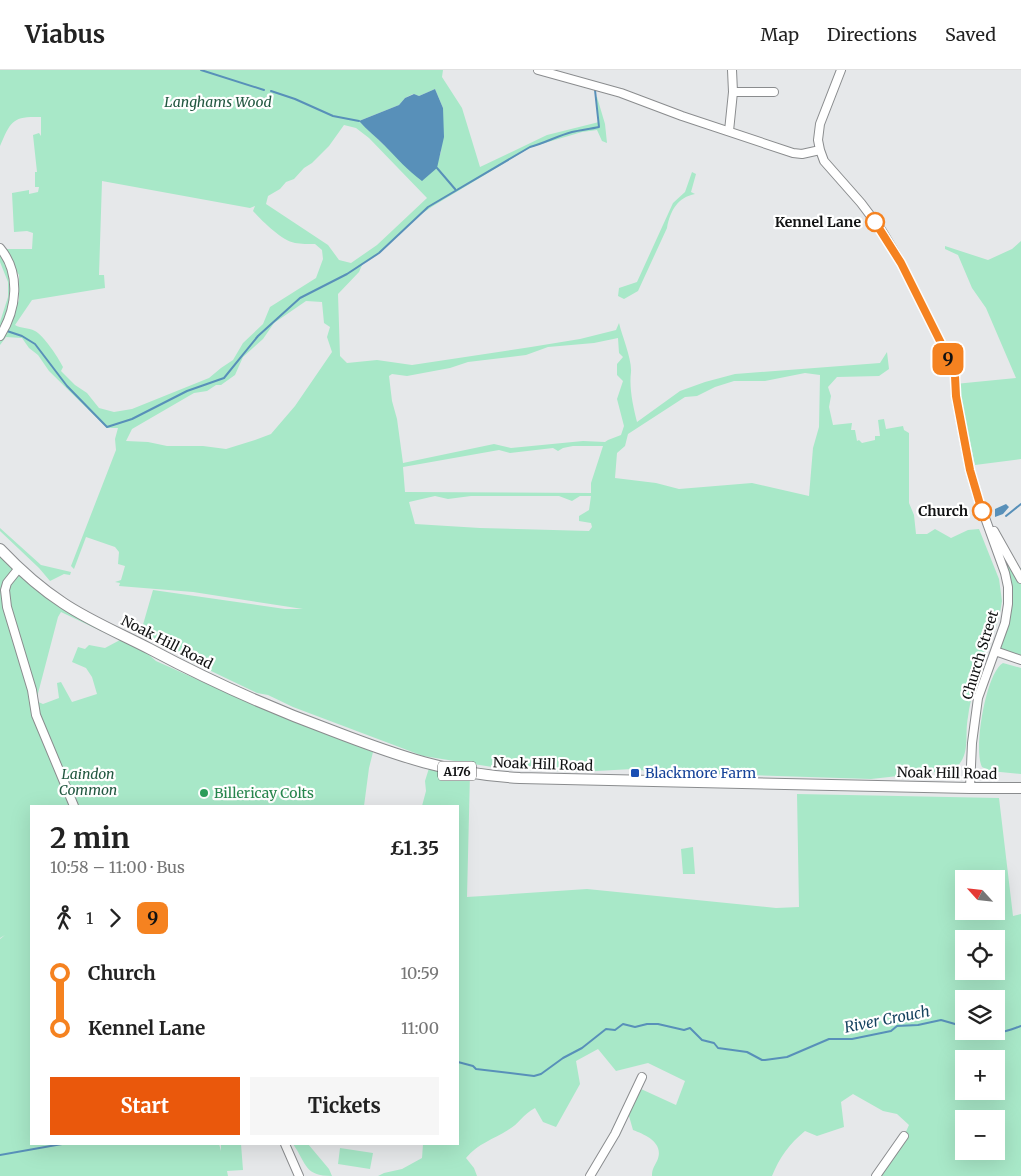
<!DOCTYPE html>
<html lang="en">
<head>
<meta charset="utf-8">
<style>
  :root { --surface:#fff; --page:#f6f6f6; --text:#222; --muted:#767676; --line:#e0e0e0; --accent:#ea580c }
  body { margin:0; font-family:Merriweather,serif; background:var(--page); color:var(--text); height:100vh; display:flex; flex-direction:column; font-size:19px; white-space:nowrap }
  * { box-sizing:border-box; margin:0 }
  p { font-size:16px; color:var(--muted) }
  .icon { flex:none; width:28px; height:28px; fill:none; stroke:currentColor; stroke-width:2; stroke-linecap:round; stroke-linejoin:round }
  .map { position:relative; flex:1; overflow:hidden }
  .drawer { position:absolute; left:30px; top:735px; width:429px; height:340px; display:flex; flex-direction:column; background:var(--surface); border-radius:0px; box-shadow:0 5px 20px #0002 }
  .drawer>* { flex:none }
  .badge { padding:0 10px; border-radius:8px; font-size:18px; line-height:32px }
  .needle { width:32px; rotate:297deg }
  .tools { position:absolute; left:955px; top:800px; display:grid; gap:10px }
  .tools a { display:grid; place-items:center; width:50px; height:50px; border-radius:0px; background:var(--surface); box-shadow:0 5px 20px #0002; font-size:25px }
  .map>.badge { position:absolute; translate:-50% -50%; box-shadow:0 0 0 2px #fff }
  .legs { display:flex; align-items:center; gap:8px; height:55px; padding:0 20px; font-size:16px }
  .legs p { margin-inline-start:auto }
  .summary { display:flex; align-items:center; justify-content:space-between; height:85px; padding:0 20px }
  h1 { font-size:28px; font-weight:700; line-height:38px }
  .primary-button { display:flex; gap:10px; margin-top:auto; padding:10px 20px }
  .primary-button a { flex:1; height:58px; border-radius:0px; background:var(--accent); color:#fff; font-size:20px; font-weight:700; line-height:58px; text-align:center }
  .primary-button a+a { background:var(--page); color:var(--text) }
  ul { padding:0 20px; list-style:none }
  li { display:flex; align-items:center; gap:18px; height:55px; font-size:19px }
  li i { display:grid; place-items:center; width:8px; height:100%; margin:0 6px; background:currentColor }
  li i::after { content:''; width:12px; height:12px; margin:-6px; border:4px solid; border-radius:50%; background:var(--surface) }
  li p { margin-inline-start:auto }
  li:first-child i { background:linear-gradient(#0000 50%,currentColor 0) }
  li:last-child i { background:linear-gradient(currentColor 50%,#0000 0) }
  header { display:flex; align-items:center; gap:30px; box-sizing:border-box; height:70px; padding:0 25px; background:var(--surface); border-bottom:1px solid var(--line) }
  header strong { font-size:24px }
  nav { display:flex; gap:28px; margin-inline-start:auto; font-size:18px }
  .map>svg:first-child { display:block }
  .green { fill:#a8e8c8; fill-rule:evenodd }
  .water { fill:#5890b9 }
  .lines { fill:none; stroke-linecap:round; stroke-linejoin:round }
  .stream { stroke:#5890b9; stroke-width:2 }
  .minor-casing { stroke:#8a8c8e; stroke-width:10 }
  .major-casing { stroke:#8a8c8e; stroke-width:12 }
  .minor { stroke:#fff; stroke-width:8 }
  .major { stroke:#fff; stroke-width:10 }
  .line-1-casing { stroke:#fff; stroke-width:11 }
  .line-1 { stroke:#f58220; stroke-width:8 }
  .stop-1-dot { fill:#fff; stroke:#f58220; stroke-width:2.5 }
  .transit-dot { fill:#1a4fb4; stroke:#fff; stroke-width:2 }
  .leisure-dot { fill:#2e9e5b; stroke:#fff; stroke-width:2 }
  .labels { text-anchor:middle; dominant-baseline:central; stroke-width:4.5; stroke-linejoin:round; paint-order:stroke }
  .shield { fill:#fff; stroke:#58595a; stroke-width:1 }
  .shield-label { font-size:12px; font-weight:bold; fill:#111213 }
  .park-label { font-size:14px; font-style:italic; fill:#225841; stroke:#fff }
  .stop-label { font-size:14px; font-weight:bold; fill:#111213; stroke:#fff; text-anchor:end }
  .street-label { font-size:14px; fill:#111213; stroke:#fff }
  .transit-label { font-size:14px; fill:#164399; stroke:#fff; text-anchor:start }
  .leisure-label { font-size:14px; fill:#27864d; stroke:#fff; text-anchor:start }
  .water-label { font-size:15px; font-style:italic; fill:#164360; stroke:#fff }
</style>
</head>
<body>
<header>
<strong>Viabus</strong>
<nav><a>Map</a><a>Directions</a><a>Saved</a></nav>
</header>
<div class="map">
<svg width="1021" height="1106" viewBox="0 0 1021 1106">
  <rect width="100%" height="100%" fill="#e6e8ea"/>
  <!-- green -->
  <path class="green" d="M 0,0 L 443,0 L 442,7 L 462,38 L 480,97 L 547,65 L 599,52 L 596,27 L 597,27 L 605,54 L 607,73 L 602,71 L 597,60 L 582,62 L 531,77 L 433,136 L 417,147 L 379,183 L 363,193 L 359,202 L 338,224 L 340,286 L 347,293 L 377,290 L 412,295 L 531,277 L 580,269 L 616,260 L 619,253 C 622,266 632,289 631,302 C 629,318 633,336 637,352 L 680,321 L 705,312 L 735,304 L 880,293 L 887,282 L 889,299 L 879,306 L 837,307 L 828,317 L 831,326 L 829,337 L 833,355 L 852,353 L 851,360 L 855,360 L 857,371 L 859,370 L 862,373 L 875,370 L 875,366 L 880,366 L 878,350 L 884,349 L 886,359 L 903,356 L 904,360 L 909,363 L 909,433 L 914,445 L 916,464 L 927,464 L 935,459 L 951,468 L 968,460 L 979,459 L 999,509 L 1002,531 L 1000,543 C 990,578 973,610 968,647 C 964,667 972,686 953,700 L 871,709 L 656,702 L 632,699 L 579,702 L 505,699 L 423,686 L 293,637 L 268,625 L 257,623 L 186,589 L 172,577 L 140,565 L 153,520 L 285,539 L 303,539 L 193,522 L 119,516 L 120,513 L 115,512 L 121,510 L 125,496 L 118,494 L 119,482 L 115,477 L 86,467 L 74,499 L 71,496 L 116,380 L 115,369 L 118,358 L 107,358 L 49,301 L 38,285 L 29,278 L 22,268 L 6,267 L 0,275 L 0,271 L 5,264 L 19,230 L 19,205 L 1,179 L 32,179 L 33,163 L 27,161 L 14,162 L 12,123 L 29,120 L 29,124 L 38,122 L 39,117 L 35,117 L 35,102 L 37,102 L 33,65 L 39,63 L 41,66 L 41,47 C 12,46 11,51 0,76 ZM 435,19 L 443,38 L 441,82 L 438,90 L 385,76 L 359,51 L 399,35 L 405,28 L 413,24 L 419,26 ZM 344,55 L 356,58 L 369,68 L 427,128 L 377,175 L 351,193 L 339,190 L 328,175 L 266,134 L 268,126 L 280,119 L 286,112 L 294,109 L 304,98 L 312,93 L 329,76 ZM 102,111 L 250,138 L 255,136 L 253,141 C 262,151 282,171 295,173 C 301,174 308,174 315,174 L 322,180 L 323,189 L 316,208 L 270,237 L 263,254 L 243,273 L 233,290 L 221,298 L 209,308 L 132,339 L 114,342 L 99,338 L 87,323 L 75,315 L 61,301 L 63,297 C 58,287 44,266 35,261 C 28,257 21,259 15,255 L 32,230 L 105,218 L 104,205 L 99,205 ZM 306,231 L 322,232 L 324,253 L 330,257 L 327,267 L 332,282 L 295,336 L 271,364 L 255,370 L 226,379 L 203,376 L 167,376 L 148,372 L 126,371 L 132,359 L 194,323 L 207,321 L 216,315 L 221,315 L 235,305 L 243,287 L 263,269 L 274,253 ZM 618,268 L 619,283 L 623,287 L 617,294 L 617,305 L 623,311 L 617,329 L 624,356 L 621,365 L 608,370 L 605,372 L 583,371 L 511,378 L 494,374 L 403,393 L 397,349 L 392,331 L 389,306 L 392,304 L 407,306 L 450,298 L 468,292 L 526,285 L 548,277 L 594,273 ZM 805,303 L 820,305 L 819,357 L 813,378 L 809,426 L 752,413 L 679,419 L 656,413 L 615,408 L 617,383 L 625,376 L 628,364 L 685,327 L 697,326 L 715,317 L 734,311 L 765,311 ZM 573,376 L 603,376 L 591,413 L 591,423 L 405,422 L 403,397 L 499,380 L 510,383 L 553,378 L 558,381 L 563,378 ZM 435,426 L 448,429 L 471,426 L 559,426 L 572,431 L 580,426 L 591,426 L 589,440 L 579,446 L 579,451 L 591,453 L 592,457 L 589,461 L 480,458 L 415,454 L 409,432 Z
    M 692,102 L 696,104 L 691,122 L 695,124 C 678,127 670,141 667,158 L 638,221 L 624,229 L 618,226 L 619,218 L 637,212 L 673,133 L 685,122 Z
    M 1021,171 L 1021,389 L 975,395 L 960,325 L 955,314 L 1016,308 L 986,238 L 972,218 L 958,185 L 945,179 L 945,176 L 988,190 L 1012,179 Z
    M 0,180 L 9,197 L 14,227 L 0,266 L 0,252 L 8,227 L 8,212 L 0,192 Z
    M 989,453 L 1018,498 L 1021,498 L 1021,590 L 995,581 L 1005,553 L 1008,517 Z
    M 0,458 L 41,495 L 71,502 L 70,505 L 64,504 L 50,511 L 39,498 L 0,461 Z
    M 0,479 L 19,498 L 142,579 L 156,591 L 270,642 L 373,682 L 369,698 L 364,736 L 31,736 L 31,1074 L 219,1074 L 221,1081 L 221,1074 L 241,1074 L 243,1100 L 227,1101 L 228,1106 L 0,1106 L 0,869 L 5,865 L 0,868 ZM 61,542 L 120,570 L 105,578 L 89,575 L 85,579 L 78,577 L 72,592 L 86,598 L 92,607 L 97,624 L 72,632 L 61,612 L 57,613 L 59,628 L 43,634 L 36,631 L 58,547 Z
    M 1003,593 L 1021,598 L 1021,704 L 990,701 L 982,697 C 973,680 986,602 1003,593 Z
    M 430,695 L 470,703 L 467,827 L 587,819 L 776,838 L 799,837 L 797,724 L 999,728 L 1013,846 L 1021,844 L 1021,1106 L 876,1106 L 904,1066 L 909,1055 L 897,1044 L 883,1041 L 853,1024 L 841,1032 L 844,1057 L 817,1066 L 805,1061 C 790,1073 779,1088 772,1106 L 652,1106 C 652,1099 654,1097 657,1091 C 665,1073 646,1065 633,1060 L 627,1039 L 641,1019 L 676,1035 L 685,1011 L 648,993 L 616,1001 L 598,979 L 576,991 L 580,1014 L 556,1057 L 543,1052 L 535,1038 C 523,1044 519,1054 508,1060 C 494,1069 477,1074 466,1088 L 474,1098 L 477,1106 L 378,1106 L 384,1103 L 402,1099 L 422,1088 L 423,1074 L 458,1074 L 458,736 L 422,736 L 426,721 L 425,711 ZM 964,809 L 996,809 L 996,841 L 964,841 ZM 964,869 L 996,869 L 996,901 L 964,901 ZM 964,929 L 996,929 L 996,961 L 964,961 ZM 964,989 L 996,989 L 996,1021 L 964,1021 ZM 964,1049 L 996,1049 L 996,1081 L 964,1081 Z
    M 693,777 L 695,804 L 683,804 L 681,779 Z
    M 293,1074 L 308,1074 L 329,1099 L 332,1106 C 304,1106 307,1094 293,1074 Z
    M 340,1078 L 373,1083 L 370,1099 L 338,1094 Z"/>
  <!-- water -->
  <path class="water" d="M 435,19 L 443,38 L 444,67 L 437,98 L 422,111 C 407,100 397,88 385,76 C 376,67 367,60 359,51 L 399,35 L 405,28 L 414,24 L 419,26 Z
    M 1006,434 L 1009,437 L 1003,444 L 995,447 L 995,439 Z"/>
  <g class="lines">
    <!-- stream -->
    <path class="stream" d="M 201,0 L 264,20
      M 271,21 L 295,29 L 333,46 L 359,51
      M 437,98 L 455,119
      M 7,261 L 22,266 L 35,274 L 67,316 L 107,357 L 132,349 L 187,321 L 224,308 L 258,266 L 300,228 L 347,204 L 379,183 L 428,137 L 530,77 C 545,73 557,66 572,62 C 581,60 590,59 599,57 L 595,20
      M 1006,446 L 1021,434
      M 984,961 C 996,966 1009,960 1021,956
      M 458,992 L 473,996 L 476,999 L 534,1006 L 541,1004 L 563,988 L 582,978 L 606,959 L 615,960 L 623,954 L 635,957 L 647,954 L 658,954 L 684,960 L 690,958 L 702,970 L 714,973 L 718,978 L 747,982 L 762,990 L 765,990 L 787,987 L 829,969 L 852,969 L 891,961 L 897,956 L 918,955 L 941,950 L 955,954 L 964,954
      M 0,1085 L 62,1074"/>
    <defs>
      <path id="minor" d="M 538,0 L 621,23 L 682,46 L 793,83 L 802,84 L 820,80
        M 841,0 L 820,54 L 818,70 L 820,80 L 824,91 L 861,133 L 882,161 L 901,193 L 945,281 L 955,306 L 956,326 L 970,400 L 979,431 L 1005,503 L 1008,517 L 1008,534 L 1005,553 L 978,628 L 972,673 L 970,718
        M 733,22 L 774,22
        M 729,61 L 733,22 L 732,0
        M 0,178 C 21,203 17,239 0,266
        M 994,461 L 1021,509
        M 19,498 L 7,513 L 5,520 L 7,537 L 32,620 L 36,645 L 74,736
        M 995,581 L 1021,590
        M 285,1074 L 299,1106
        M 590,1106 L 615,1064 L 642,1007
        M 876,1106 L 904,1066"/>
      <path id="major" d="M 0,479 C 19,499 40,518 63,533 C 88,550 123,565 150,579 C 210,611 270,638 333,661 C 398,686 449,704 520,708 L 970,718 L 1021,718"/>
    </defs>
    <!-- minor casing -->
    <use href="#minor" class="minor-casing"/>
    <!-- major casing -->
    <use href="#major" class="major-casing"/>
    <!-- minor -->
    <use href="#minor" class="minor"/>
    <!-- major -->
    <use href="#major" class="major"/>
  </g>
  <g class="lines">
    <defs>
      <path id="line-1" d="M 875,152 L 901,193 L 945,281 L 955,306 L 956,326 L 970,400 L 982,441"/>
    </defs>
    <!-- line-1 casing -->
    <use href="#line-1" class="line-1-casing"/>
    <!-- line-1 -->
    <use href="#line-1" class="line-1"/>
  </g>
  <!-- markers -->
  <g class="stop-1-dot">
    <circle cx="875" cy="152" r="9"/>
    <circle cx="982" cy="441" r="9"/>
  </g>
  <rect class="transit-dot" x="630" y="698" width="10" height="10" rx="2.5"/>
  <circle class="leisure-dot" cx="204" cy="723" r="5"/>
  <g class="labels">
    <!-- shield labels -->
    <rect class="shield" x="438" y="691.5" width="38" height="19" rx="4"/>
    <g class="shield-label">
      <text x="457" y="701">A176</text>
    </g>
    <!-- park labels -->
    <g class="park-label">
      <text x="218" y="32">Langhams Wood</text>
      <text x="88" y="704">Laindon<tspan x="88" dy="16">Common</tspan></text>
    </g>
    <!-- stop labels -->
    <g class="stop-label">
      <text x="861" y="152">Kennel Lane</text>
      <text x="968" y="441">Church</text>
    </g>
    <!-- street labels -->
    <g class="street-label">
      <text transform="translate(167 572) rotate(27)">Noak Hill Road</text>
      <text transform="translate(980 585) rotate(-73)">Church Street</text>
      <text transform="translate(543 694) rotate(2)">Noak Hill Road</text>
      <text transform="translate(947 703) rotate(1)">Noak Hill Road</text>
    </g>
    <!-- transit labels -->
    <g class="transit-label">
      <text x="645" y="703">Blackmore Farm</text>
    </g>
    <!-- leisure labels -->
    <g class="leisure-label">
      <text x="214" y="723">Billericay Colts</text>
    </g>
    <!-- water labels -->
    <g class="water-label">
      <text transform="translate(887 949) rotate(-11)">River Crouch</text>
    </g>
  </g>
</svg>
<div class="tools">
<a><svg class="needle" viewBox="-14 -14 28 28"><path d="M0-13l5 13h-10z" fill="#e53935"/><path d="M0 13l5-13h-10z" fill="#767676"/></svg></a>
<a><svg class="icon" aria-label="locate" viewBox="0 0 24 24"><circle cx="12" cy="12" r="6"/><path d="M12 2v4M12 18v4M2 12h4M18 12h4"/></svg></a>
<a><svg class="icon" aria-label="layers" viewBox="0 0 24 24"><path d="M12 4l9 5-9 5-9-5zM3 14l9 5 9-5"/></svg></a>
<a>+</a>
<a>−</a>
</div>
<b class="badge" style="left:948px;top:289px;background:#f58220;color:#111">9</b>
<section class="drawer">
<div class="summary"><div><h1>2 min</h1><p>10:58 – 11:00 · Bus</p></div><b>£1.35</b></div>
<div class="legs"><svg class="icon" aria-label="walk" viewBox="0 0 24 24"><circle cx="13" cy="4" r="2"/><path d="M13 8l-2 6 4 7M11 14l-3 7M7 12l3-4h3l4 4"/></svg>1<svg class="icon" aria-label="forward" viewBox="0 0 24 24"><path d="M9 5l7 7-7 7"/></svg><b class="badge" style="background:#f58220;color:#111">9</b></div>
<ul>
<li><i style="color:#f58220"></i><b>Church</b><p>10:59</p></li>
<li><i style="color:#f58220"></i><b>Kennel Lane</b><p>11:00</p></li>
</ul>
<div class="primary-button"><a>Start</a><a>Tickets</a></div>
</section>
</div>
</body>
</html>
